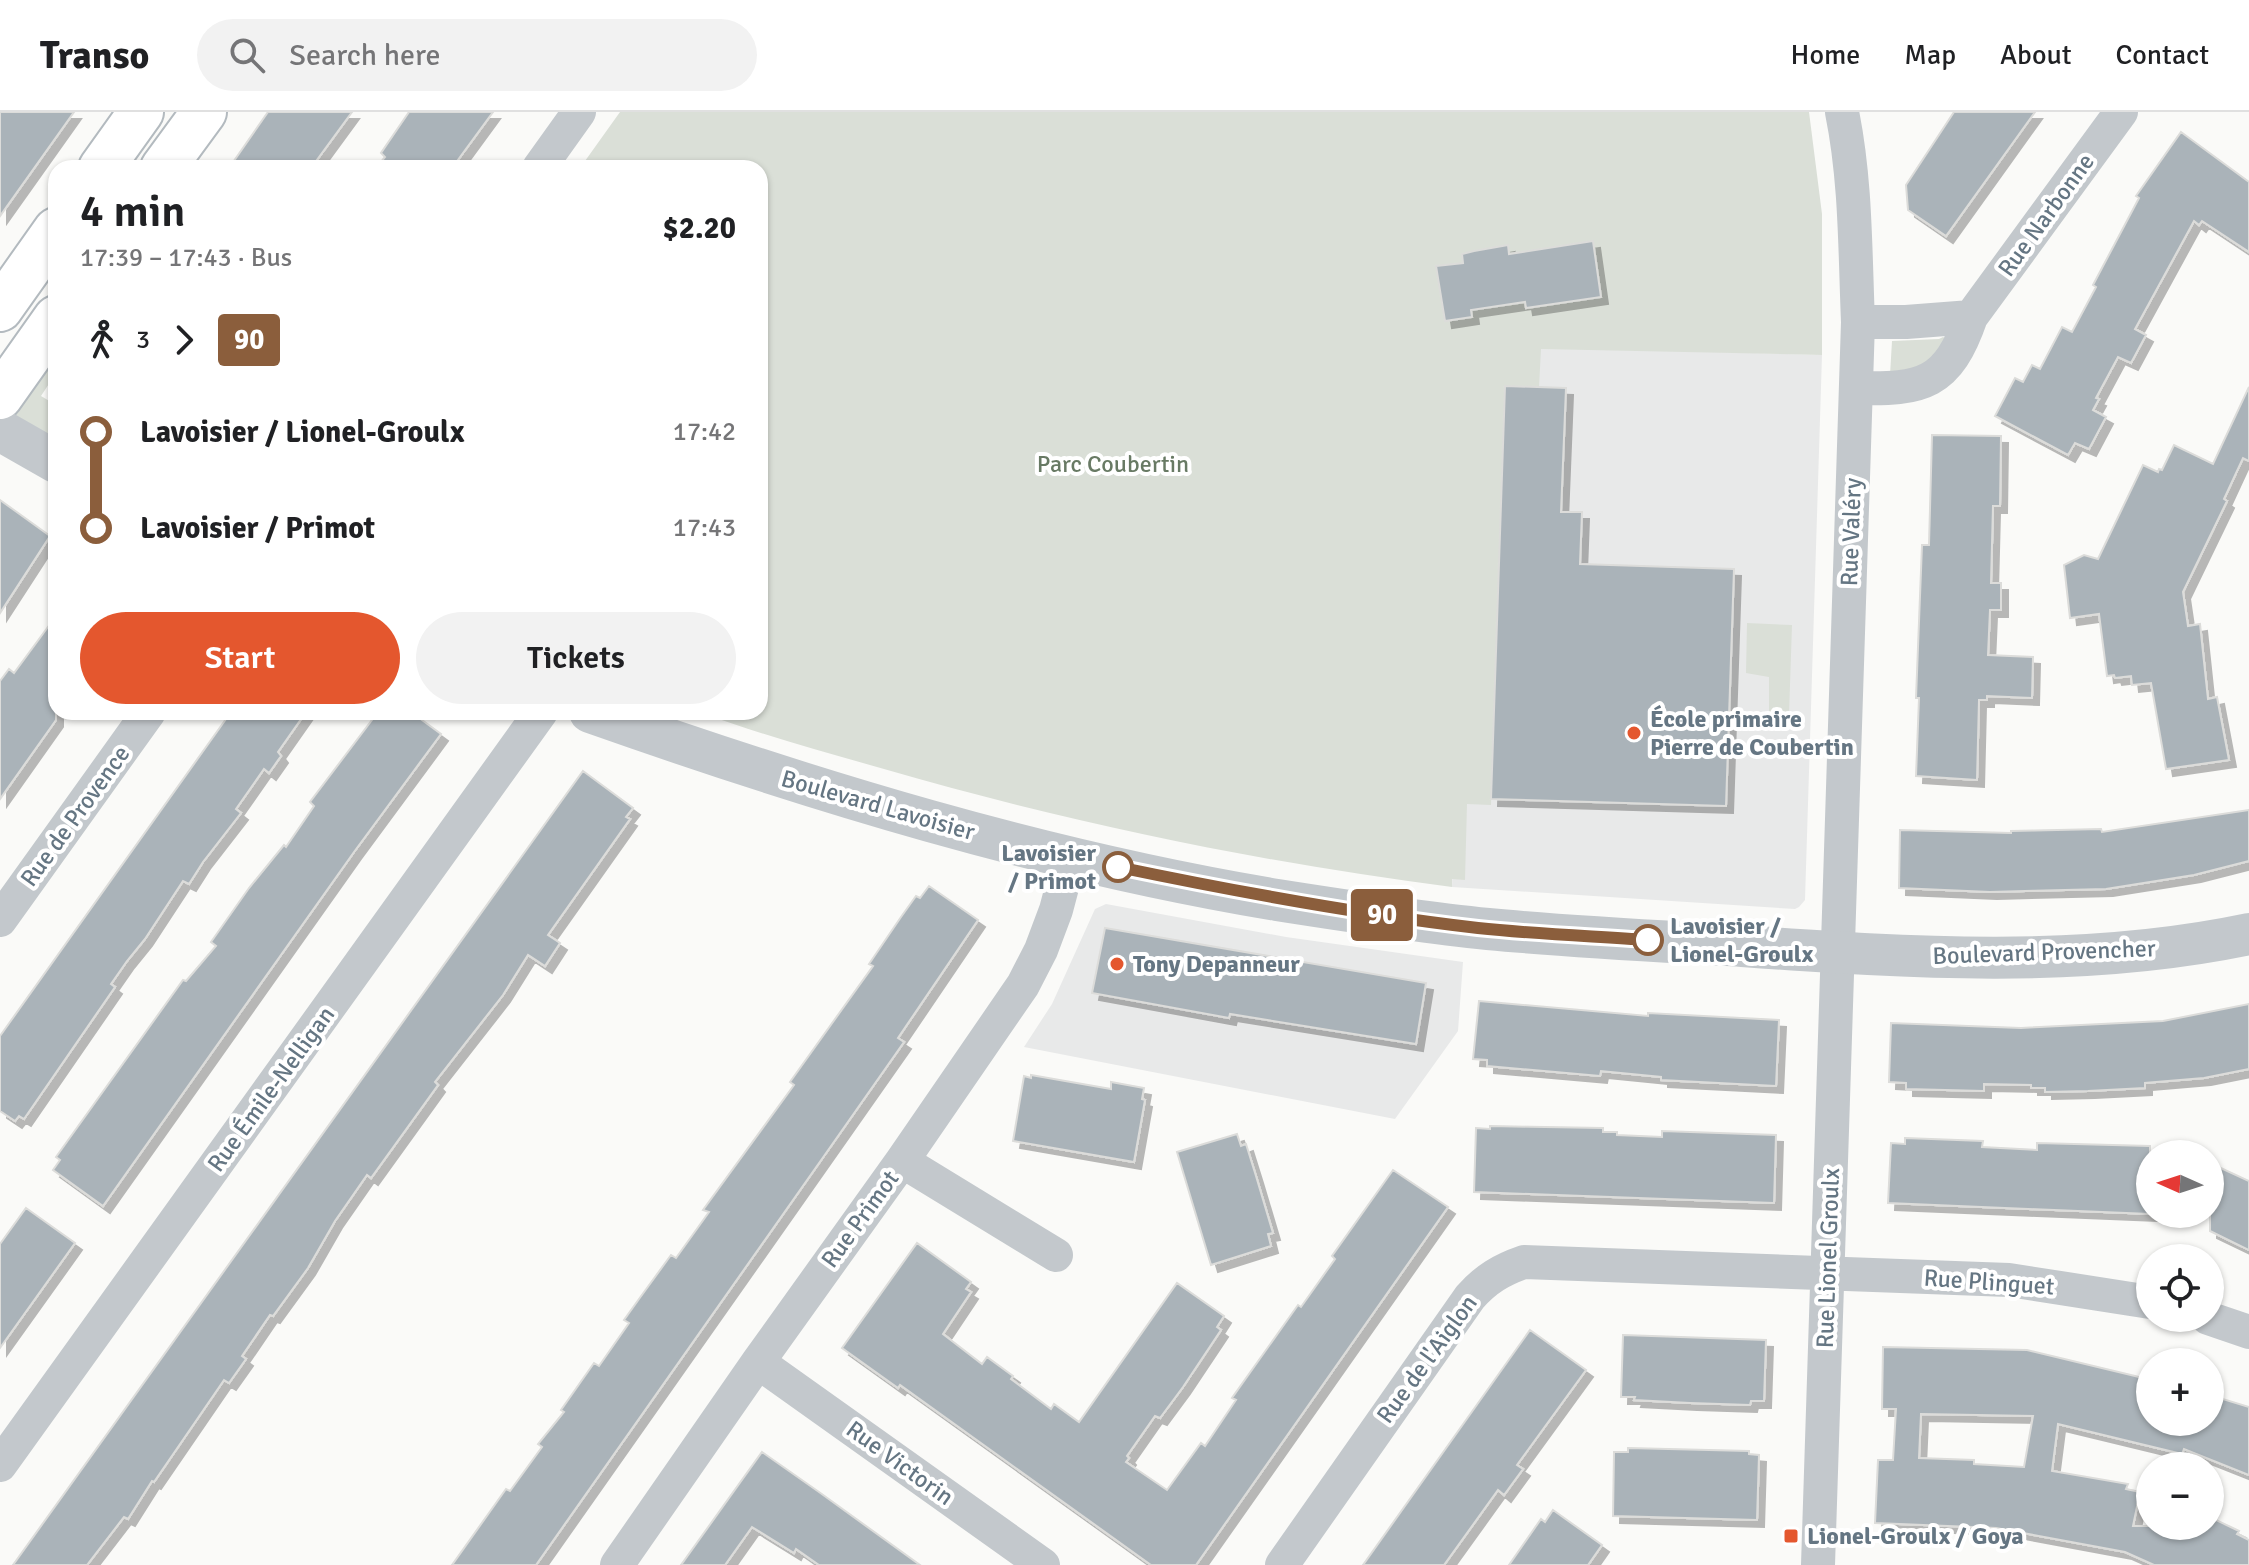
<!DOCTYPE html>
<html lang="en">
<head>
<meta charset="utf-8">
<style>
  :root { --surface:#fff; --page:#f2f2f2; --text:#202124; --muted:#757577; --line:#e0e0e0; --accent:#e4572e }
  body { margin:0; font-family:Signika,sans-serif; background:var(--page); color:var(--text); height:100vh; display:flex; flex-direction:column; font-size:30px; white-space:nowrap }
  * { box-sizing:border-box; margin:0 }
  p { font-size:26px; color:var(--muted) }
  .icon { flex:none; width:44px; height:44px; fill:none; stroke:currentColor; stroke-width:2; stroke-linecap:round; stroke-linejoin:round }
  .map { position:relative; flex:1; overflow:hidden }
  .details { position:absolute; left:48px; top:48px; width:720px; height:560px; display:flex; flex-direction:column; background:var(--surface); border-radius:24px; box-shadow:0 2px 6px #0004 }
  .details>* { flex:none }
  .badge { padding:0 16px; border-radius:6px; font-size:28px; line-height:52px }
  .needle { width:52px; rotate:273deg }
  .tools { position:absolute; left:2136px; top:1028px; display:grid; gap:16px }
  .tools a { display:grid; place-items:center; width:88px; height:88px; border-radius:50%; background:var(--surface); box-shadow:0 2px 6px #0004; font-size:40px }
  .map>.badge { position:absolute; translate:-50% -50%; box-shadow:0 0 0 4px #fff }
  .legs { display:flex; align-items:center; gap:12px; height:88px; padding:0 32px; font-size:26px }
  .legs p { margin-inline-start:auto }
  .head { display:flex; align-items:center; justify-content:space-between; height:136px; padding:0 32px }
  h1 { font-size:44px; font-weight:600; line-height:60px }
  .action { display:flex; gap:16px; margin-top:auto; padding:16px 32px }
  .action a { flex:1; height:92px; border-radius:48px; background:var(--accent); color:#fff; font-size:32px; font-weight:600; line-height:92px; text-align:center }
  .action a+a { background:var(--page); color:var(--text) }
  ul { padding:0 32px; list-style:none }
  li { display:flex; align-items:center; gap:28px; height:96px; font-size:30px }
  li i { display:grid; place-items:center; width:12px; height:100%; margin:0 10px; background:currentColor }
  li i::after { content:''; width:20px; height:20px; margin:-10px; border:6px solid; border-radius:50%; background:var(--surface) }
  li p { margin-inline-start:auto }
  li:first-child i { background:linear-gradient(#0000 50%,currentColor 0) }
  li:last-child i { background:linear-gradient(currentColor 50%,#0000 0) }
  header { display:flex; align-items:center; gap:48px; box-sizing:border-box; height:112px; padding:0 40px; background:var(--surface); border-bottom:2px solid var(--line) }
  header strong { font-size:38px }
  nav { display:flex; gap:44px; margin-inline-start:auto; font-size:28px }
  .search { width:560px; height:72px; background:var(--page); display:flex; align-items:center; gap:20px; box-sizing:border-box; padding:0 28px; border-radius:44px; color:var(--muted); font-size:30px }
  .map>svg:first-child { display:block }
  .built { fill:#e8e9e9 }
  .green { fill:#dadfd7 }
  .building { fill:#aab3b9; stroke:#dcdcda; stroke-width:2; fill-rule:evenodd; filter:url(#shadow) }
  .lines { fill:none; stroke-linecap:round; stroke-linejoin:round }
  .secondary-casing { stroke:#b3babf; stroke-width:48 }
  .minor { stroke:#c3c8cc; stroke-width:34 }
  .tertiary { stroke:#c3c8cc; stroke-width:42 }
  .secondary { stroke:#fff; stroke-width:44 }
  .line-1-casing { stroke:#fff; stroke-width:18 }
  .line-1 { stroke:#8b5e3c; stroke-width:12 }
  .poi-dot { fill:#e4572e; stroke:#fff; stroke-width:3 }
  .stop-1-dot { fill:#fff; stroke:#8b5e3c; stroke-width:4 }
  .labels { text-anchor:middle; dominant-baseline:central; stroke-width:8; stroke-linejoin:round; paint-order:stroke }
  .street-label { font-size:24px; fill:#657683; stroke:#fff }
  .park-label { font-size:24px; fill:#687a64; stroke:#fff }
  .poi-label { font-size:24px; font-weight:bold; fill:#657683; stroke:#fff; text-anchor:start }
  .stop-label { font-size:24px; font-weight:bold; fill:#657683; stroke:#fff; text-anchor:end }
</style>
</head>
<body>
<header>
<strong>Transo</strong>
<div class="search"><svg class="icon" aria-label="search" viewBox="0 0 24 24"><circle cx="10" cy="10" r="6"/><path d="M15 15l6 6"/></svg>Search here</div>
<nav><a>Home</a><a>Map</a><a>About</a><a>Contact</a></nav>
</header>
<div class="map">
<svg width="2249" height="1453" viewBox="0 0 2249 1453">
  <defs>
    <filter id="shadow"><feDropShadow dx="7" dy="7" stdDeviation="0" flood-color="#0004"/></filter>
  </defs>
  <rect width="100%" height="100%" fill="#fafaf8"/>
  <!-- built -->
  <path class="built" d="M 1470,233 L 1822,243 L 1805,788 L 1799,795 L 1795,797 L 1452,775 Z
    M 1106,792 L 1286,825 L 1463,850 L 1458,919 L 1395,1007 L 1024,935 L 1052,892 L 1095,797 Z"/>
  <!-- green -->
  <path class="green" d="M 620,0 L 1809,0 L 1822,102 L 1822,243 L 1541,237 L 1539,275 L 1505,274 L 1491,693 L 1467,692 L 1465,768 L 1452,767 L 1452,775 C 1259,750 1070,711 884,657 C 821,639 759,622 699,600 L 760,600 L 760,56 L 580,56 Z
    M 56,206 L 56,261 L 41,284 L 56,293 L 56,350 L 19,328 L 0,285 Z
    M 1943,225 L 1947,227 L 1928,256 L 1890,263 L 1892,229 L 1939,227 Z
    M 1747,511 L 1792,513 L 1789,603 L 1783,610 L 1773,609 L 1769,606 L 1769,565 L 1746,561 Z"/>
  <!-- building -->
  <path class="building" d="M 0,0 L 74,0 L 0,104 Z
    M 268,0 L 352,0 L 311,56 L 229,56 Z
    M 409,0 L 493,0 L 452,56 L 376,56 L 385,45 L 381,41 Z
    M 1954,0 L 2035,0 L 1946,124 L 1908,98 L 1906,73 Z
    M 2181,20 L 2249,70 L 2249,140 L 2202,109 L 2199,113 L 2194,109 L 2135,217 L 2146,223 L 2131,251 L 2118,245 L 2096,286 L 2099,287 L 2093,298 L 2106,305 L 2089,337 L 2075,331 L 2068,343 L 1995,304 L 2015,266 L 2023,270 L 2032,253 L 2040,257 L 2062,215 L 2072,220 L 2096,175 L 2093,173 L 2139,86 L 2136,84 Z
    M 1593,129 L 1601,185 L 1526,196 L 1525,190 L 1471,198 L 1472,205 L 1445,209 L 1436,154 L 1463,151 L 1462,142 L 1474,139 L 1508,133 L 1509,142 Z
    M 1505,274 L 1566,276 L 1561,400 L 1582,400 L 1580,452 L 1734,457 L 1726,694 L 1491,687 Z
    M 2249,275 L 2249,349 L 2243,346 L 2224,387 L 2227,389 L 2183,480 L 2188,514 L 2200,512 L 2208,587 L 2217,585 L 2229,648 L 2166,657 L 2151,571 L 2132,573 L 2131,564 L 2115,566 L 2114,563 L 2107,564 L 2099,502 L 2070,506 L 2064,453 L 2084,443 L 2098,447 L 2143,353 L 2158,360 L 2159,357 L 2162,358 L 2174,333 L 2213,352 Z
    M 1932,323 L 2001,324 L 2000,394 L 1993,394 L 1991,471 L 2001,471 L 2001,498 L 1990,498 L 1988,543 L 2033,545 L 2032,586 L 1987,584 L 1987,588 L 1979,588 L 1977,668 L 1916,664 L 1919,586 L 1916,586 L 1922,433 L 1929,433 Z
    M 0,388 L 50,424 L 0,501 Z
    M 56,504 L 56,608 L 0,687 L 0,569 L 9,557 L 14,561 Z
    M 231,600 L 306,600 L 278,640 L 281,644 L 269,661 L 264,657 L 236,697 L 241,701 L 203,750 L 189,772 L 183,769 L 145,827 L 127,849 L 111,872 L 115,875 L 24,1007 L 19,1004 L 15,1009 L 0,999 L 0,924 Z
    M 378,600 L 411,600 L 441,622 L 354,740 L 103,1094 L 53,1058 L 60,1048 L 56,1045 L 183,868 L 186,869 L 216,834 L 211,830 L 249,776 L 284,733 L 286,735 L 314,694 L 310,690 Z
    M 583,659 L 633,696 L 626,705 L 630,707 L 548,823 L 560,831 L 545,854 L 528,843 L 503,883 L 435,970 L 438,973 L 371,1066 L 367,1063 L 335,1109 L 308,1156 L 273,1204 L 270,1203 L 242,1244 L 246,1247 L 229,1271 L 224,1268 L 154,1370 L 152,1369 L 128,1407 L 124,1405 L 87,1453 L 13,1453 Z
    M 2249,698 L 2249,749 L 2194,763 L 2106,777 L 1990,780 L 1899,776 L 1900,718 L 2011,721 L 2011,719 L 2101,717 L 2102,720 Z
    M 929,774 L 978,808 L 898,926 L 904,930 L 824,1044 L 536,1453 L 452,1453 L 506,1377 L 510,1379 L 542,1335 L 538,1332 L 564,1300 L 561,1298 L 594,1251 L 599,1254 L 629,1211 L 624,1208 L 639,1187 L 671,1143 L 676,1146 L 709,1100 L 703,1098 L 794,973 L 790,970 L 873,854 L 869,852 L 901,805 L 916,784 L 920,786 Z
    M 1105,816 L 1426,871 L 1416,932 L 1230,902 L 1229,906 L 1092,881 Z
    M 1479,889 L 1648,904 L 1648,901 L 1779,908 L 1776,974 L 1661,968 L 1661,965 L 1601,959 L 1600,964 L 1487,954 L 1487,948 L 1473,947 Z
    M 2249,892 L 2249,957 L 2204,966 L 2145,971 L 2145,976 L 2088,979 L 2045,980 L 2045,976 L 2031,976 L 2031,973 L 1984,972 L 1984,979 L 1906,977 L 1906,971 L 1889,970 L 1891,911 L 2021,916 L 2163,909 Z
    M 1031,963 L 1111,977 L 1111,970 L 1144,976 L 1142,987 L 1145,988 L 1134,1050 L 1013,1029 L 1024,964 L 1031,966 Z
    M 1490,1014 L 1603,1016 L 1603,1020 L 1617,1020 L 1617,1023 L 1662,1025 L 1662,1019 L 1776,1023 L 1774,1091 L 1474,1080 L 1476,1016 L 1490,1017 Z
    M 1237,1022 L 1241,1034 L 1246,1032 L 1256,1064 L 1273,1121 L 1268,1122 L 1271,1134 L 1211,1153 L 1177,1040 Z
    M 1905,1026 L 1983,1029 L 1982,1035 L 2037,1038 L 2037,1031 L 2150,1034 L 2150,1102 L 1888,1091 L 1891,1031 L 1905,1032 Z
    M 2210,1051 L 2249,1069 L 2249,1138 L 2210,1119 Z
    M 1393,1058 L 1448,1095 L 1196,1453 L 1151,1453 L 900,1273 L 898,1276 L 842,1236 L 917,1131 L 971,1170 L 966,1177 L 971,1180 L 943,1222 L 982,1252 L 987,1245 L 1013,1264 L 1011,1267 L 1051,1297 L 1054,1292 L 1079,1310 L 1177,1171 L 1224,1204 L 1217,1215 L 1221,1218 L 1183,1275 L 1160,1306 L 1155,1304 L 1127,1344 L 1129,1346 L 1126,1350 L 1167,1378 L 1201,1331 L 1205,1334 L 1236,1288 L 1232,1286 L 1298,1193 L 1301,1195 L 1335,1147 L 1332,1144 Z
    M 26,1096 L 75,1131 L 0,1236 L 0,1132 Z
    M 1530,1218 L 1586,1258 L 1517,1353 L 1523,1357 L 1504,1383 L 1498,1378 L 1444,1453 L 1363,1453 Z
    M 1623,1223 L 1766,1228 L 1764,1289 L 1751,1289 L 1750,1293 L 1690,1291 L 1634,1288 L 1635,1285 L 1621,1285 Z
    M 1883,1235 L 2027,1238 L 2135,1264 L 2150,1268 L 2150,1310 L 2210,1310 L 2210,1283 L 2249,1295 L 2249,1363 L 2184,1337 L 2182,1342 L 2058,1312 L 2052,1359 L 2128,1372 L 2126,1377 L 2140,1380 L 2133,1414 L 2210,1414 L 2210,1405 L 2239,1419 L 2237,1422 L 2249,1428 L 2249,1453 L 2154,1453 L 2125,1440 L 1996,1416 L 1875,1411 L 1878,1348 L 1893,1348 L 1896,1297 L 1882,1297 ZM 1921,1302 L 2033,1304 L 2024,1355 L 1974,1352 L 1974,1348 L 1919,1346 Z
    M 1628,1336 L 1749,1339 L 1749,1342 L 1759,1343 L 1757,1408 L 1613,1404 L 1614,1340 L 1628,1340 Z
    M 762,1340 L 819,1380 L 920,1453 L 819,1453 L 796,1437 L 794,1441 L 752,1415 L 725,1453 L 681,1453 Z
    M 1553,1398 L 1602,1433 L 1588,1453 L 1509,1453 L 1541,1407 L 1545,1410 Z"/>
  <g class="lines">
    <defs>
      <path id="secondary" d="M 101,56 L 141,0
        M 163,56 L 204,0
        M 0,197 L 56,118
        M 0,285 L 56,206"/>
    </defs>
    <!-- secondary casing -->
    <use href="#secondary" class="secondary-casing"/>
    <!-- minor -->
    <path class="minor" d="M 539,56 L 579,0
      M 1858,210 L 1906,210 L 1971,205
      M 1856,276 C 1923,278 1948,272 1971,205 L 2121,0
      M 0,808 L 149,600
      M 902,1049 L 1056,1143
      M 2208,1206 L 2249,1220
      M 758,1250 L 1043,1453
      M 0,1353 L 541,600
      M 617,1453 L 758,1250 L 902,1049 L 1023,873 L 1041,838 L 1056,798 L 1070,745
      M 1282,1453 L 1470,1185 C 1486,1167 1501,1158 1524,1150 L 2009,1168 L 2150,1190
      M 1818,1453 L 1858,210 C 1855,139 1856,69 1842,0"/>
    <!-- tertiary -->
    <path class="tertiary" d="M 0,318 L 56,350
      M 590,600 C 814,679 1043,749 1277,788 C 1347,799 1417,810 1488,817 C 1572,825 1657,829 1742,834 C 1909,846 2083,857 2249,822"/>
    <!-- secondary -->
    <use href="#secondary" class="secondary"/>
  </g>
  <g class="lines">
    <defs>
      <path id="line-1" d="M 1118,755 C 1238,780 1357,802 1478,816 C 1535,822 1591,824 1648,828"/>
    </defs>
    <!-- line-1 casing -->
    <use href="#line-1" class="line-1-casing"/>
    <!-- line-1 -->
    <use href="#line-1" class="line-1"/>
  </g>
  <!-- markers -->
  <g class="poi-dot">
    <circle cx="1634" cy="621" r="8"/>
    <circle cx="1117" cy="852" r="8"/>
    <rect x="1783" y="1416" width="16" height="16" rx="4"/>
  </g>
  <g class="stop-1-dot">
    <circle cx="1118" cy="755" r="14"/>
    <circle cx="1648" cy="828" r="14"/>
  </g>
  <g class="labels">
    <!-- street labels -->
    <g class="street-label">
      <text transform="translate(2046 103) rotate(-54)">Rue Narbonne</text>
      <text transform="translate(1851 420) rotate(-88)">Rue Valéry</text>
      <text transform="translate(878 693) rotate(16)">Boulevard Lavoisier</text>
      <text transform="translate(75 704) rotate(-54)">Rue de Provence</text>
      <text transform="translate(2044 840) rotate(-2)">Boulevard Provencher</text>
      <text transform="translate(271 977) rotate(-54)">Rue Émile-Nelligan</text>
      <text transform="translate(860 1107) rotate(-54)">Rue Primot</text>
      <text transform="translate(1828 1146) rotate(-88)">Rue Lionel Groulx</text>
      <text transform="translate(1989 1170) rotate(4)">Rue Plinguet</text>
      <text transform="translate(1427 1247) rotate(-54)">Rue de l'Aiglon</text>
      <text transform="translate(900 1351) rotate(36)">Rue Victorin</text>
    </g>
    <!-- park labels -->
    <g class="park-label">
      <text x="1113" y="352">Parc Coubertin</text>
    </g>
    <!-- poi labels -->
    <g class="poi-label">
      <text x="1650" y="607">École primaire<tspan x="1650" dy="28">Pierre de Coubertin</tspan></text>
      <text x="1133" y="852">Tony Depanneur</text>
      <text x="1807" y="1424">Lionel-Groulx / Goya</text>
    </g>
    <!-- stop labels -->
    <g class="stop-label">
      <text x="1096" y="741">Lavoisier<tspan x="1096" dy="28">/ Primot</tspan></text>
      <text x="1670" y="814" text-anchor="start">Lavoisier /<tspan x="1670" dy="28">Lionel-Groulx</tspan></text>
    </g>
  </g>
</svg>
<div class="tools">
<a><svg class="needle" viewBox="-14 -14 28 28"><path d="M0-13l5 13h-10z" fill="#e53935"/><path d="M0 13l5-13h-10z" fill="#757577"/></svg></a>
<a><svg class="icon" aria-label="locate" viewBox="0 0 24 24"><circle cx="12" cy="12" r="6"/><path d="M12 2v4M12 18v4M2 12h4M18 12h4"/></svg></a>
<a>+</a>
<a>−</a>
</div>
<b class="badge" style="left:1382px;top:803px;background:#8b5e3c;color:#fff">90</b>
<section class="details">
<div class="head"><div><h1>4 min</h1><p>17:39 – 17:43 · Bus</p></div><b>$2.20</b></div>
<div class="legs"><svg class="icon" aria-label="walk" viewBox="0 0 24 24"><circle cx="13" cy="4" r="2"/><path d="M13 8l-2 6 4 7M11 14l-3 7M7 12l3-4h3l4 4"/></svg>3<svg class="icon" aria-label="forward" viewBox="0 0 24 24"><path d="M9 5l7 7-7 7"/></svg><b class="badge" style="background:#8b5e3c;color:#fff">90</b></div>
<ul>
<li><i style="color:#8b5e3c"></i><b>Lavoisier / Lionel-Groulx</b><p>17:42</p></li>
<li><i style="color:#8b5e3c"></i><b>Lavoisier / Primot</b><p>17:43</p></li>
</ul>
<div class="action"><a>Start</a><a>Tickets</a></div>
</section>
</div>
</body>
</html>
